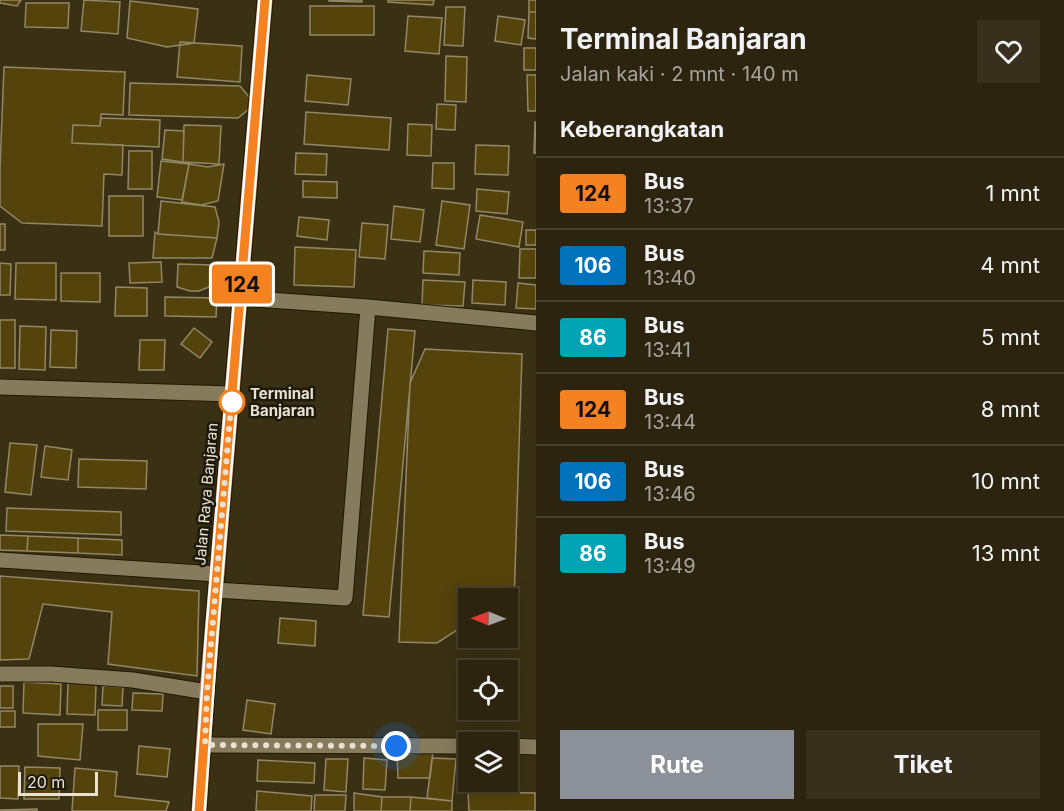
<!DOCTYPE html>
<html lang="id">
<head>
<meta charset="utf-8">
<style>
  :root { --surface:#2c240e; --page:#38301c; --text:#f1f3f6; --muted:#a6a49e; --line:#48412e; --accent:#8c9099 }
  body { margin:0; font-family:Inter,sans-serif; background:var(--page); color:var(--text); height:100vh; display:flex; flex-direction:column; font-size:22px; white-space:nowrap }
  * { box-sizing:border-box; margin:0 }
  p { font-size:20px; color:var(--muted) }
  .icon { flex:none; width:33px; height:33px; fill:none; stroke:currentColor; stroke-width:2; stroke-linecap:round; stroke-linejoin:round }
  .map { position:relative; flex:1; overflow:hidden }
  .drawer { display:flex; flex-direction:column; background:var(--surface); width:528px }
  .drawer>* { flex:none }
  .badge { padding:0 12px; border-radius:4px; font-size:21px; line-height:39px }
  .needle { width:39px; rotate:271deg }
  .buttons { position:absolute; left:458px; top:588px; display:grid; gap:12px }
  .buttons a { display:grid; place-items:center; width:60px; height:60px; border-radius:0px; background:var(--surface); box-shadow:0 3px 15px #0003,0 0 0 2px var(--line); font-size:30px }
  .scale { position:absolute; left:18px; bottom:15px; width:80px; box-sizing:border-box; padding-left:6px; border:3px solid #e9e2d1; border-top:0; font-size:16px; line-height:21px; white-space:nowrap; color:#e9e2d1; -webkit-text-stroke:4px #1d190c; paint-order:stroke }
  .you { position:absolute; width:30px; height:30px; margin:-15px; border:4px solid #fff; border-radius:50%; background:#1a73e8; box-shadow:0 0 0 9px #1a73e833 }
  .map>.badge { position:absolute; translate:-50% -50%; box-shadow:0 0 0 3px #fff }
  h2 { padding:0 24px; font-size:22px; line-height:54px }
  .round { display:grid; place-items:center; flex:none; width:63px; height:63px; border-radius:0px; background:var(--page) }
  .overview { display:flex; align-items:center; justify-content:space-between; height:102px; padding:0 24px }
  h1 { font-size:28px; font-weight:700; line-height:45px }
  .button { display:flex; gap:12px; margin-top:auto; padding:12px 24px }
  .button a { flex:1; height:69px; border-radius:0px; background:var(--accent); color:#fff; font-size:24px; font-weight:700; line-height:69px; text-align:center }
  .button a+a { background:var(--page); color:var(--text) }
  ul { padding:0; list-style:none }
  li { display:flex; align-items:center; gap:18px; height:72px; padding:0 24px; border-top:2px solid var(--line) }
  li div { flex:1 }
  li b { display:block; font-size:22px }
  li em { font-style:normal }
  li .badge { min-width:66px; font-weight:700; text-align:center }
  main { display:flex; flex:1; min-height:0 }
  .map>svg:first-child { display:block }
  .building { fill:#54430b; stroke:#928767; stroke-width:1.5 }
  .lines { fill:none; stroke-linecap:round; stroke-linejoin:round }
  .minor-casing { stroke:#211800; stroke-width:17 }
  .primary-casing { stroke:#211800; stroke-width:17 }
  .minor { stroke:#867b5c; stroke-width:15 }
  .primary { stroke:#c28870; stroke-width:15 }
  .line-casing { stroke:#fff; stroke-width:14 }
  .line { stroke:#f58220; stroke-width:9 }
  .walk { stroke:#e9e2d1; stroke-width:6; stroke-dasharray:0 10.8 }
  .stop-dot { fill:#fff; stroke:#f58220; stroke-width:3 }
  .labels { text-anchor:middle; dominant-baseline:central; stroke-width:5; stroke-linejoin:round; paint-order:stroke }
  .stop-label { font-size:15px; font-weight:bold; fill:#e9e2d1; stroke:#1d190c; text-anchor:start }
  .street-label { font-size:15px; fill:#e9e2d1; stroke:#1d190c }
</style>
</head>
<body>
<main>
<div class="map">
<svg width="536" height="811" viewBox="0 0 536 811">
  <rect width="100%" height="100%" fill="#3a3013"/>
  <!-- building -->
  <path class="building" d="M 0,0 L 21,0 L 17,6 L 0,3 Z
    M 84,0 L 120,2 L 118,34 L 81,31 Z
    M 329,0 L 362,0 L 362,2 L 329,1 Z
    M 388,0 L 434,0 L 433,5 L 388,2 Z
    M 529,0 L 536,0 L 536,12 L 529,12 Z
    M 130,1 L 198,9 L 194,43 L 167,47 L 127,38 Z
    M 26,3 L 69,3 L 68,28 L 25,27 Z
    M 310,6 L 374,6 L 374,35 L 310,35 Z
    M 446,7 L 465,7 L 463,46 L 444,45 Z
    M 529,12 L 536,12 L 536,39 L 528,38 Z
    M 408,16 L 442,18 L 439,54 L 405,51 Z
    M 498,16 L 525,20 L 521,45 L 495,41 Z
    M 180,42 L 242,46 L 240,82 L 177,77 Z
    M 524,48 L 536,48 L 536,70 L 524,70 Z
    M 446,56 L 467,57 L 466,102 L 445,101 Z
    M 4,67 L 125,72 L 123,115 L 101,114 L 100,126 L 73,125 L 72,143 L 123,145 L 122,175 L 104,174 L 102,226 L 22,223 L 0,206 L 0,168 Z
    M 307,75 L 351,79 L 348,105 L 305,101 Z
    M 527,75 L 536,75 L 536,111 L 528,111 Z
    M 130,83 L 240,86 L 255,104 L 238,118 L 129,115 Z
    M 437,104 L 456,105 L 455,130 L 436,129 Z
    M 306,112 L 391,118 L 389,150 L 304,144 Z
    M 101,118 L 160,120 L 159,147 L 72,143 L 73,125 L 100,126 Z
    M 535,122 L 536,122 L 536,153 L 534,153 Z
    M 408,124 L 432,125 L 431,156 L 407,155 Z
    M 184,125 L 221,126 L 219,164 L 183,162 Z
    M 165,130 L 184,131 L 183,162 L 162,159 Z
    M 476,145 L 509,146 L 508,175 L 475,174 Z
    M 129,151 L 152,151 L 152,189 L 128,189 Z
    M 296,153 L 327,154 L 326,175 L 295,174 Z
    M 161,161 L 189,164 L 182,200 L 157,197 Z
    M 433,163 L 454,163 L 454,189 L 432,188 Z
    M 189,164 L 208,167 L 224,164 L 218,201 L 201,205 L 182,202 Z
    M 303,181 L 337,182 L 337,198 L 303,197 Z
    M 477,189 L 509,192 L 507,214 L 476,211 Z
    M 109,196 L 143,196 L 143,236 L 109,236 Z
    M 161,201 L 215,207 L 219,222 L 217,238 L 158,234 Z
    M 442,201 L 470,205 L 464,249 L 436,245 Z
    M 394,206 L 424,210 L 420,242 L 391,239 Z
    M 480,215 L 523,222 L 519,247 L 476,239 Z
    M 299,217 L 329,220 L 327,240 L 297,236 Z
    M 362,223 L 388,225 L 385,259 L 359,257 Z
    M 0,224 L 5,224 L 5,250 L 0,250 Z
    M 526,230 L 536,230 L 536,245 L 526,245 Z
    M 155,232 L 158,234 L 217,238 L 212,258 L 153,258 Z
    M 295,247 L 356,250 L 354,287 L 294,285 Z
    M 520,249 L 536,249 L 536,278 L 519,278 Z
    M 424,251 L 460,253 L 459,275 L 423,273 Z
    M 161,262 L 162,282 L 130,283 L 129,263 Z
    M 0,263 L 11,264 L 10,295 L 0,295 Z
    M 16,263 L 56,263 L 56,300 L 15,299 Z
    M 178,264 L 214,265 L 214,285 L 199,291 L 190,291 L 177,287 Z
    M 61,273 L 100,273 L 100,302 L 61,301 Z
    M 423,280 L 465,282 L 463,306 L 422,305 Z
    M 473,280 L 506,282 L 505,305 L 472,303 Z
    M 518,283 L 536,285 L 536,309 L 516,308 Z
    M 116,287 L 147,288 L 147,316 L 115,316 Z
    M 165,297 L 217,298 L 216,317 L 165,316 Z
    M 0,320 L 15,320 L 15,368 L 0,368 Z
    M 20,326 L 46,327 L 45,370 L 19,369 Z
    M 194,328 L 212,342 L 200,358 L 181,344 Z
    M 388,329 L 415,331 L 389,617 L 363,615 Z
    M 51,330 L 77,331 L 76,368 L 50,367 Z
    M 140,340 L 165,340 L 164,370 L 139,370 Z
    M 425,349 L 522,354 L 513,634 L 507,633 L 507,598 L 468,598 L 468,630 L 457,630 L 437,643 L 399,642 L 410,383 Z
    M 10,443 L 37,445 L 31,495 L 5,492 Z
    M 45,446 L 72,450 L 68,480 L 41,477 Z
    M 79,459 L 147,461 L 146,489 L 78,487 Z
    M 7,508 L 121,512 L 121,535 L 6,531 Z
    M 0,535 L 28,536 L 27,551 L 0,550 Z
    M 28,536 L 78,538 L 78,553 L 27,551 Z
    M 78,538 L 122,540 L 122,555 L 78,553 Z
    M 0,576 L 199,591 L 197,676 L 108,664 L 112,612 L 43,604 L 29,659 L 0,660 Z
    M 280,618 L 316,621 L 315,646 L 278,643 Z
    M 24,682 L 61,684 L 60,715 L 23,713 Z
    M 68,683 L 96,684 L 95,715 L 67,714 Z
    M 0,686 L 13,686 L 13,708 L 0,708 Z
    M 103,686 L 123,687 L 122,706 L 102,705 Z
    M 133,693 L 163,694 L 162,711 L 132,710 Z
    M 247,700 L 275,704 L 271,734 L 243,730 Z
    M 98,710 L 127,710 L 127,730 L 98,730 Z
    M 0,711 L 15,711 L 15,727 L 0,727 Z
    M 38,724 L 83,724 L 80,760 L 38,756 Z
    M 139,746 L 170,749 L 167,777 L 137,774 Z
    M 433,752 L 430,778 L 398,778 L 397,755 Z
    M 364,758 L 387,760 L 385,790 L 363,789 Z
    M 432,758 L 456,759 L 452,801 L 427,798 Z
    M 326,759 L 348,759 L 346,792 L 324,790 Z
    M 258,760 L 315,763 L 314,783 L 257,781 Z
    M 0,766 L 19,766 L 18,799 L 0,798 Z
    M 25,767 L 60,768 L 59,799 L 24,799 Z
    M 75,768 L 117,772 L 115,796 L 169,802 L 166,811 L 72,811 Z
    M 257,791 L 312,796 L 311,811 L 256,811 Z
    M 468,792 L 535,793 L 535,811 L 469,811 Z
    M 354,793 L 382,797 L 381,811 L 354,811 Z
    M 315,795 L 346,795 L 345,811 L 314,811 Z
    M 382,797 L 411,797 L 410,811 L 381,811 Z
    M 411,797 L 452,801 L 452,811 L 410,811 Z
    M 37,809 L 37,811 L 0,811 L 0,810 Z"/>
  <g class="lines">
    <defs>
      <path id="minor" d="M 241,298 L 368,307 L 536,323
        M 0,387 L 232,394
        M 0,560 L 217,574
        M 216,590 L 345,598 L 368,307
        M 0,674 L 51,674 L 133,680 L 207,692
        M 205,745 L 468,746
        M 507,746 L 536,747"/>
      <path id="primary" d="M 199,811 L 207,692 L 265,0"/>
    </defs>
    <!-- minor casing -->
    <use href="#minor" class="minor-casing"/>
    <!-- primary casing -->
    <use href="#primary" class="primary-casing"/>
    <!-- minor -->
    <use href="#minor" class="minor"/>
    <!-- primary -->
    <use href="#primary" class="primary"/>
  </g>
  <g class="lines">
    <defs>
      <path id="line" d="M 199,811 L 212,631 L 265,0"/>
    </defs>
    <!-- line casing -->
    <use href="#line" class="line-casing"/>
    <!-- line -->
    <use href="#line" class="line"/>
    <!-- walk -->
    <path class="walk" d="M 232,402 L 232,394 L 207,692 L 205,745 L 396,746"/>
  </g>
  <!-- markers -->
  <circle class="stop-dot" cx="232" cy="402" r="12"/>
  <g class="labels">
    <!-- stop labels -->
    <g class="stop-label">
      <text x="250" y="393">Terminal<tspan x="250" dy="17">Banjaran</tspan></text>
    </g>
    <!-- street labels -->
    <g class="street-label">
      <text transform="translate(206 494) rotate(-85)">Jalan Raya Banjaran</text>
    </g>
  </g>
</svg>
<div class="buttons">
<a><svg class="needle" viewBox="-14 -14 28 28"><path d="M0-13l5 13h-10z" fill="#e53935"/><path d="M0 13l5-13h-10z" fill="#a6a49e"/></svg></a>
<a><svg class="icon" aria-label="locate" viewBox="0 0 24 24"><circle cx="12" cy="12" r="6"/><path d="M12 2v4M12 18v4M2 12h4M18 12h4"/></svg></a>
<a><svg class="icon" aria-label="layers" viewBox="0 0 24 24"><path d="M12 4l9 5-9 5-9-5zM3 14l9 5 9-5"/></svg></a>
</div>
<div class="scale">20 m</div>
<div class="you" style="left:396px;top:746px"></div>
<b class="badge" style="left:242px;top:284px;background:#f58220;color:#111">124</b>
</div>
<section class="drawer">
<div class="overview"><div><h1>Terminal Banjaran</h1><p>Jalan kaki · 2 mnt · 140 m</p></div><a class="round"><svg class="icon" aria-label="heart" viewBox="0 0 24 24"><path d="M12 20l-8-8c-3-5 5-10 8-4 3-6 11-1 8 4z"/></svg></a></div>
<h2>Keberangkatan</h2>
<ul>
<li><span class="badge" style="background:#f58220;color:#111">124</span><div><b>Bus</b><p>13:37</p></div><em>1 mnt</em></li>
<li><span class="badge" style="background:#0072bc;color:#fff">106</span><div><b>Bus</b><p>13:40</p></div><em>4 mnt</em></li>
<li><span class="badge" style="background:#00a3b4;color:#fff">86</span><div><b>Bus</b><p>13:41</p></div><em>5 mnt</em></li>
<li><span class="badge" style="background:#f58220;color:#111">124</span><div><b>Bus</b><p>13:44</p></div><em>8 mnt</em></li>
<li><span class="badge" style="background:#0072bc;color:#fff">106</span><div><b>Bus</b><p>13:46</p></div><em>10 mnt</em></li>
<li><span class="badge" style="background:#00a3b4;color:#fff">86</span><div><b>Bus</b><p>13:49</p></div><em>13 mnt</em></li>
</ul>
<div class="button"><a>Rute</a><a>Tiket</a></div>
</section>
</main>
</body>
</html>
